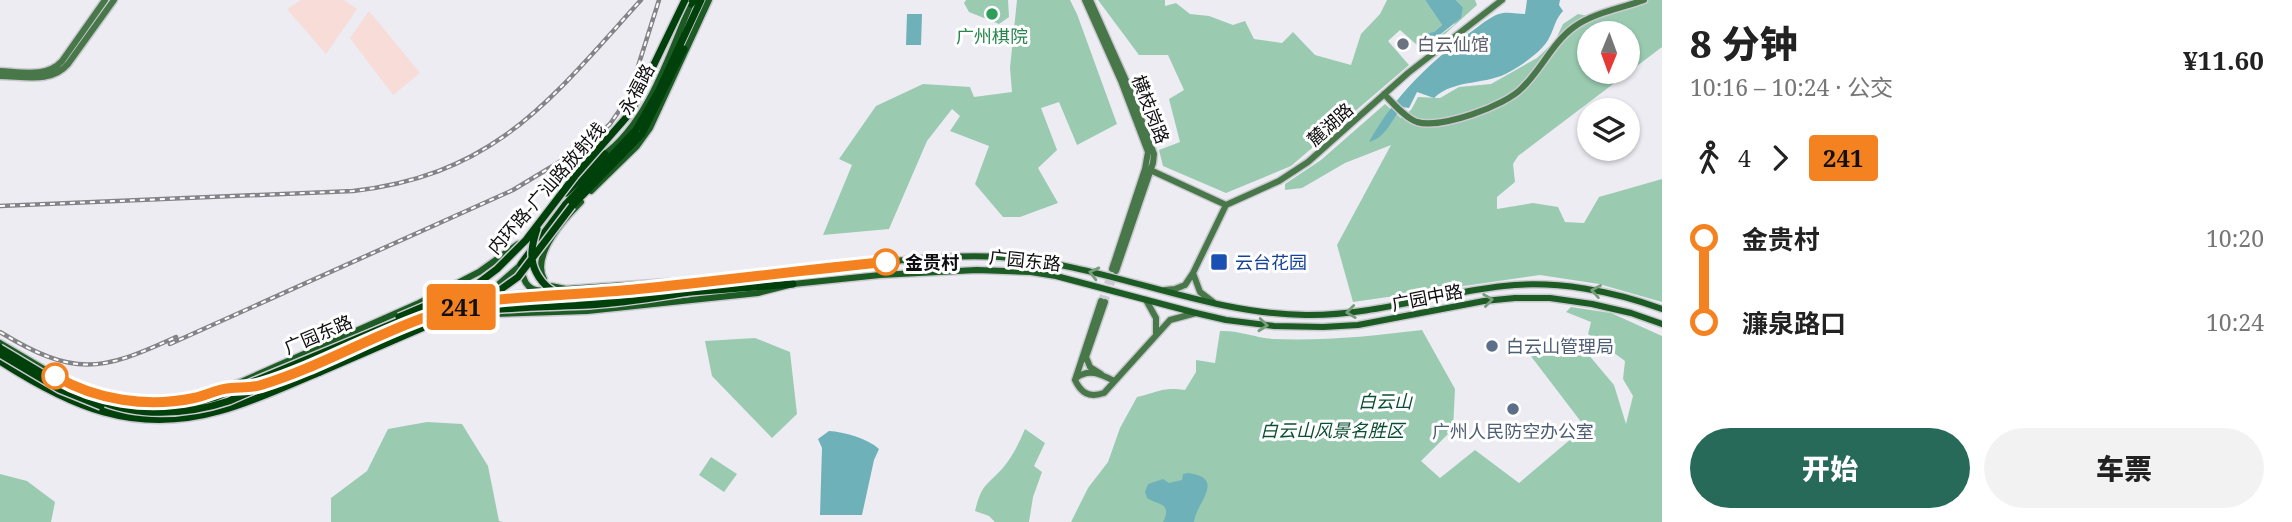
<!DOCTYPE html>
<html lang="zh">
<head>
<meta charset="utf-8">
<style>
  :root { --surface:#fff; --page:#f2f2f2; --text:#222; --muted:#767676; --accent:#276a5a }
  body { margin:0; font-family:"Noto Serif","Noto Sans SC",serif; background:var(--page); color:var(--text); height:100vh; display:flex; flex-direction:column; font-size:26px; white-space:nowrap }
  * { box-sizing:border-box; margin:0 }
  p { font-size:23px; color:var(--muted) }
  .icon { flex:none; width:38px; height:38px; fill:none; stroke:currentColor; stroke-width:2; stroke-linecap:round; stroke-linejoin:round }
  .map { position:relative; flex:1; overflow:hidden }
  .sheet { display:flex; flex-direction:column; background:var(--surface); width:630px }
  .sheet>* { flex:none }
  .badge { padding:0 14px; border-radius:5px; font-size:24px; line-height:46px }
  .needle { width:46px; rotate:181deg }
  .buttons { position:absolute; left:1577px; top:21px; display:grid; gap:14px }
  .buttons a { display:grid; place-items:center; width:63px; height:63px; border-radius:50%; background:var(--surface); box-shadow:0 2px 5px #0004; font-size:35px }
  .map>.badge { position:absolute; translate:-50% -50%; box-shadow:0 0 0 4px #fff }
  .legs { display:flex; align-items:center; gap:10px; height:77px; padding:0 28px; font-size:23px }
  .legs p { margin-inline-start:auto }
  .headline { display:flex; align-items:center; justify-content:space-between; height:119px; padding:0 28px }
  h1 { font-size:38px; font-weight:800; line-height:52px }
  .button { display:flex; gap:14px; margin-top:auto; padding:14px 28px }
  .button a { flex:1; height:80px; border-radius:42px; background:var(--accent); color:#fff; font-size:28px; font-weight:800; line-height:80px; text-align:center }
  .button a+a { background:var(--page); color:var(--text) }
  ul { padding:0 28px; list-style:none }
  li { display:flex; align-items:center; gap:24px; height:84px; font-size:26px }
  li i { display:grid; place-items:center; width:10px; height:100%; margin:0 9px; background:currentColor }
  li i::after { content:''; width:18px; height:18px; margin:-9px; border:5px solid; border-radius:50%; background:var(--surface) }
  li p { margin-inline-start:auto }
  li:first-child i { background:linear-gradient(#0000 50%,currentColor 0) }
  li:last-child i { background:linear-gradient(currentColor 50%,#0000 0) }
  main { display:flex; flex:1; min-height:0 }
  .map>svg:first-child { display:block }
  .education { fill:#f7dcd8 }
  .green { fill:#9acbb1; fill-rule:evenodd }
  .water { fill:#6fb1b8 }
  .lines { fill:none; stroke-linecap:round; stroke-linejoin:round }
  .secondary-tunnel { stroke:#cccbd1; stroke-width:6; stroke-dasharray:6 3; stroke-linecap:butt }
  .secondary-casing { stroke:#c9c9cf; stroke-width:9 }
  .primary-casing { stroke:#c9c9cf; stroke-width:9 }
  .highway-casing { stroke:#c9c9cf; stroke-width:10 }
  .secondary { stroke:#48774a; stroke-width:6 }
  .primary { stroke:#1c5b23; stroke-width:6 }
  .highway { stroke:#00400b; stroke-width:7 }
  .rail-casing { stroke:#848388; stroke-width:4.5 }
  .rail { stroke:#fff; stroke-width:2; stroke-dasharray:5; stroke-linecap:butt }
  .primary-bridge-casing { stroke:#c9c9cf; stroke-width:9; stroke-linecap:butt }
  .highway-bridge-casing { stroke:#c9c9cf; stroke-width:10; stroke-linecap:butt }
  .primary-bridge { stroke:#1c5b23; stroke-width:6 }
  .highway-bridge { stroke:#00400b; stroke-width:7 }
  .oneway { stroke:#779d7b }
  .line-1-casing { stroke:#fff; stroke-width:16 }
  .line-1 { stroke:#f58220; stroke-width:10 }
  .leisure-dot { fill:#2e9e5b; stroke:#fff; stroke-width:2.5 }
  .worship-dot { fill:#6b7280; stroke:#fff; stroke-width:2.5 }
  .stop-1-dot { fill:#fff; stroke:#f58220; stroke-width:3.5 }
  .transit-dot { fill:#1a4fb4; stroke:#fff; stroke-width:2.5 }
  .service-dot { fill:#5c6f8a; stroke:#fff; stroke-width:2.5 }
  .labels { text-anchor:middle; dominant-baseline:central; stroke-width:6; stroke-linejoin:round; paint-order:stroke }
  .leisure-label { font-size:18px; fill:#27864d; stroke:#fff }
  .worship-label { font-size:18px; fill:#5b616d; stroke:#fff; text-anchor:start }
  .street-label { font-size:18px; fill:#0f0f11; stroke:#fff }
  .stop-label { font-size:18px; font-weight:bold; fill:#0f0f11; stroke:#fff; text-anchor:start }
  .transit-label { font-size:18px; fill:#164399; stroke:#fff; text-anchor:start }
  .service-label { font-size:18px; fill:#4e5e75; stroke:#fff; text-anchor:start }
  .park-label { font-size:18px; font-style:italic; fill:#0b4e34; stroke:#fff }
</style>
</head>
<body>
<main>
<div class="map">
<svg width="1662" height="522" viewBox="0 0 1662 522">
  <rect width="100%" height="100%" fill="#edecf3"/>
  <!-- education -->
  <path class="education" d="M 301,0 L 344,0 L 357,9 L 326,54 L 287,9 Z
    M 369,11 L 420,73 L 393,95 L 350,38 Z"/>
  <!-- green -->
  <path class="green" d="M 966,0 L 1008,0 L 1009,17 L 999,24 L 969,12 L 964,3 Z
    M 1017,0 L 1070,0 L 1077,14 L 1117,124 L 1077,145 L 1059,102 L 1041,108 L 1057,150 L 1038,168 L 1058,203 L 1020,217 L 1003,217 L 975,184 L 989,146 L 950,131 L 960,116 L 952,109 L 927,141 L 889,229 L 823,235 L 852,165 L 839,159 L 876,106 L 923,84 L 970,87 L 974,97 L 1012,92 L 1010,68 Z
    M 1098,0 L 1165,0 L 1165,6 L 1176,3 L 1190,14 L 1209,16 L 1233,25 L 1245,21 L 1254,39 L 1282,43 L 1293,32 L 1315,55 L 1351,65 L 1361,34 L 1380,14 L 1387,0 L 1425,0 L 1442,25 L 1434,32 L 1425,33 L 1420,39 L 1434,40 L 1454,25 L 1463,7 L 1456,0 L 1475,0 L 1477,5 L 1425,52 L 1400,30 L 1388,41 L 1409,65 L 1291,166 L 1226,193 L 1163,166 L 1159,150 L 1180,142 L 1169,99 L 1184,90 L 1168,55 L 1139,55 Z
    M 1638,0 L 1662,0 L 1662,47 L 1518,156 L 1513,164 L 1515,182 L 1497,197 L 1497,209 L 1533,203 L 1558,207 L 1565,222 L 1584,223 L 1599,197 L 1662,179 L 1662,302 L 1599,284 L 1540,275 L 1353,302 L 1337,245 L 1391,145 L 1345,163 L 1302,188 L 1285,190 L 1285,184 L 1321,160 L 1385,104 L 1401,118 L 1411,110 L 1418,97 L 1440,98 L 1459,87 L 1491,84 L 1537,58 L 1555,41 L 1563,24 L 1578,14 L 1588,16 ZM 1589,33 L 1628,33 L 1628,72 L 1589,72 Z
    M 1571,307 L 1611,313 L 1662,336 L 1662,522 L 1071,522 L 1088,488 L 1108,462 L 1120,428 L 1137,397 C 1160,392 1161,387 1185,390 L 1196,372 L 1196,360 L 1215,363 L 1220,331 C 1239,330 1256,338 1274,339 C 1324,341 1373,336 1422,330 L 1455,389 L 1453,429 L 1421,461 L 1440,478 L 1475,450 L 1519,483 L 1585,427 L 1530,355 L 1558,339 L 1582,347 L 1614,385 L 1626,424 L 1633,396 L 1623,379 L 1625,361 L 1588,334 L 1591,322 L 1566,312 Z
    M 755,338 L 790,352 L 797,414 L 772,438 L 712,376 L 705,341 Z
    M 427,422 L 462,424 L 488,466 L 499,521 L 503,522 L 331,522 L 331,498 L 367,471 L 388,429 Z
    M 1025,429 L 1045,443 L 1034,466 L 1042,472 L 1033,497 L 1029,522 L 995,522 L 989,516 L 975,511 C 982,484 985,487 1002,469 C 1012,458 1019,443 1025,429 Z
    M 711,457 L 737,474 L 724,492 L 699,475 Z
    M 0,474 L 27,481 L 55,502 L 51,522 L 0,522 Z"/>
  <!-- water -->
  <path class="water" d="M 1425,0 L 1456,0 L 1463,7 L 1461,18 L 1427,45 L 1419,39 L 1425,33 L 1434,32 L 1442,25 Z
    M 1527,0 L 1560,0 L 1559,5 L 1563,11 C 1555,19 1554,30 1548,40 C 1541,52 1523,64 1511,71 C 1487,86 1455,78 1434,98 L 1417,92 L 1409,108 L 1402,107 C 1392,119 1386,138 1369,142 C 1395,95 1432,60 1475,29 C 1483,23 1494,14 1503,13 C 1510,12 1519,14 1525,14 Z
    M 907,14 L 922,14 L 921,45 L 906,45 Z
    M 829,431 C 844,432 867,438 879,449 L 874,460 L 862,515 L 820,515 L 822,448 L 818,439 Z
    M 1188,473 C 1227,478 1196,503 1194,522 L 1163,522 C 1173,502 1157,505 1147,498 L 1145,492 L 1148,484 L 1163,479 L 1169,483 L 1182,480 L 1183,474 Z"/>
  <g class="lines">
    <!-- secondary-tunnel -->
    <path class="secondary-tunnel" d="M 1101,301 L 1112,269
      M 1105,302 L 1115,274"/>
    <defs>
      <path id="secondary" d="M 1085,0 L 1121,81 L 1148,152 L 1145,169 L 1112,269
        M 1090,0 L 1132,94 L 1154,154 L 1153,163 L 1116,271
        M 0,71 C 21,72 47,78 62,61 L 105,0
        M 0,76 C 23,76 51,84 68,64 L 114,0
        M 1384,94 C 1393,103 1405,118 1417,122 C 1441,129 1505,106 1522,88 C 1541,70 1553,42 1574,27 C 1593,13 1622,8 1644,0
        M 1148,169 L 1226,205
        M 1193,273 L 1200,292 L 1213,302
        M 1165,290 L 1175,289 L 1185,285 L 1193,273 L 1226,205 L 1279,181 L 1308,162 L 1408,73 L 1502,0
        M 1146,300 L 1156,318 L 1156,334
        M 1101,374 L 1090,367 L 1086,357 L 1105,302
        M 1076,378 C 1089,368 1101,374 1114,381
        M 1075,380 C 1081,393 1089,398 1104,393 L 1170,320 L 1196,313
        M 1075,380 L 1101,301"/>
      <path id="primary" d="M 602,156 C 648,125 671,50 692,1
        M 591,191 L 637,146 L 650,128 L 709,0
        M 522,271 C 525,291 536,292 554,290
        M 544,279 C 531,255 565,218 581,202
        M 551,286 L 566,289 L 669,282
        M 568,295 C 662,287 756,274 850,265 C 900,261 950,254 1000,257 C 1104,263 1201,314 1306,315 C 1373,316 1437,293 1504,286 C 1556,280 1613,291 1662,309
        M 533,304 L 512,304 L 508,300 L 511,295 L 536,292
        M 454,315 L 492,290 L 524,262
        M 427,328 L 493,314 L 587,311 L 758,293 L 793,284 L 880,275 L 977,270 L 1031,272 L 1056,276 L 1196,313 L 1226,320 L 1274,326 L 1323,327 L 1358,325 L 1484,301 L 1515,298 L 1550,298 L 1592,304 L 1631,313 L 1662,324
        M 0,343 L 66,382 L 99,395 L 151,402 L 195,398 L 243,381 L 419,303 L 479,272 L 518,244
        M 96,405 L 127,412"/>
      <path id="highway" d="M 691,4 L 694,0
        M 566,193 L 605,154
        M 572,206 L 642,134 L 684,49
        M 521,264 L 565,205 L 636,130 L 659,90 L 701,0
        M 690,292 L 793,284
        M 0,361 C 70,406 134,435 219,411 C 253,402 286,386 320,372"/>
    </defs>
    <!-- secondary casing -->
    <use href="#secondary" class="secondary-casing"/>
    <!-- primary casing -->
    <use href="#primary" class="primary-casing"/>
    <!-- highway casing -->
    <use href="#highway" class="highway-casing"/>
    <!-- secondary -->
    <use href="#secondary" class="secondary"/>
    <!-- primary -->
    <use href="#primary" class="primary"/>
    <!-- highway -->
    <use href="#highway" class="highway"/>
    <defs>
      <path id="rail" d="M 0,206 L 353,191 C 497,174 550,100 641,0
        M 0,332 C 74,377 100,372 176,337
        M 170,344 L 513,190 L 589,144 L 610,124 L 628,98 L 659,0"/>
    </defs>
    <!-- rail casing -->
    <use href="#rail" class="rail-casing"/>
    <!-- rail -->
    <use href="#rail" class="rail"/>
    <defs>
      <path id="primary-bridge" d="M 490,301 L 558,296
        M 429,316 L 455,309"/>
      <path id="highway-bridge" d="M 537,229 C 532,244 529,258 536,272 C 556,313 612,297 648,294
        M 486,300 L 518,277 L 572,206
        M 446,307 L 494,300
        M 399,317 L 465,289
        M 404,329 C 465,306 526,308 589,305 C 623,303 657,297 690,292
        M 0,348 L 60,384 L 97,399
        M 0,354 L 59,389 L 101,406
        M 320,372 L 431,324
        M 94,398 C 135,418 187,415 229,401 L 429,313 L 464,294 L 497,269 L 526,240 L 575,176 L 631,112 L 685,0
        M 178,407 L 216,397 L 404,319"/>
    </defs>
    <!-- primary-bridge casing -->
    <use href="#primary-bridge" class="primary-bridge-casing"/>
    <!-- highway-bridge casing -->
    <use href="#highway-bridge" class="highway-bridge-casing"/>
    <!-- primary-bridge -->
    <use href="#primary-bridge" class="primary-bridge"/>
    <!-- highway-bridge -->
    <use href="#highway-bridge" class="highway-bridge"/>
  </g>
  <!-- one-way arrows -->
  <defs><path id="oneway-chevron" d="M-2-3.5L2.5 0L-2 3.5" fill="none" stroke-width="1.6" stroke-linecap="round" stroke-linejoin="round" transform="scale(1.75)"/></defs>
  <g class="oneway">
    <use href="#oneway-chevron" transform="translate(1094 273) rotate(-166)"/>
    <use href="#oneway-chevron" transform="translate(1596 291) rotate(-170)"/>
    <use href="#oneway-chevron" transform="translate(1488 300) rotate(-8)"/>
    <use href="#oneway-chevron" transform="translate(1351 312) rotate(173)"/>
    <use href="#oneway-chevron" transform="translate(1263 325) rotate(6)"/>
  </g>
  <g class="lines">
    <defs>
      <path id="line-1" d="M 55,376 C 96,400 147,408 194,398 C 204,396 214,391 224,389 C 236,386 248,389 261,385 C 340,361 411,310 495,300 C 542,295 590,294 638,289 C 720,281 803,270 886,262"/>
    </defs>
    <!-- line-1 casing -->
    <use href="#line-1" class="line-1-casing"/>
    <!-- line-1 -->
    <use href="#line-1" class="line-1"/>
  </g>
  <!-- markers -->
  <circle class="leisure-dot" cx="992" cy="14" r="7"/>
  <circle class="worship-dot" cx="1403" cy="44" r="7"/>
  <g class="stop-1-dot">
    <circle cx="886" cy="262" r="12"/>
    <circle cx="55" cy="376" r="12"/>
  </g>
  <rect class="transit-dot" x="1210" y="253" width="18" height="18" rx="3.5"/>
  <g class="service-dot">
    <circle cx="1492" cy="346" r="7"/>
    <circle cx="1513" cy="409" r="7"/>
  </g>
  <g class="labels">
    <!-- leisure labels -->
    <g class="leisure-label">
      <text x="992" y="36">广州棋院</text>
    </g>
    <!-- worship labels -->
    <g class="worship-label">
      <text x="1417" y="44">白云仙馆</text>
    </g>
    <!-- street labels -->
    <g class="street-label">
      <text transform="translate(636 89) rotate(-62)">永福路</text>
      <text transform="translate(1151 109) rotate(69)">横枝岗路</text>
      <text transform="translate(1330 124) rotate(-42)">麓湖路</text>
      <text transform="translate(546 188) rotate(-49)">内环路-广汕路放射线</text>
      <text transform="translate(1025 260) rotate(6)">广园东路</text>
      <text transform="translate(1427 297) rotate(-11)">广园中路</text>
      <text transform="translate(318 334) rotate(-23)">广园东路</text>
    </g>
    <!-- stop labels -->
    <g class="stop-label">
      <text x="905" y="262">金贵村</text>
    </g>
    <!-- transit labels -->
    <g class="transit-label">
      <text x="1235" y="262">云台花园</text>
    </g>
    <!-- service labels -->
    <g class="service-label">
      <text x="1506" y="346">白云山管理局</text>
      <text x="1513" y="431" text-anchor="middle">广州人民防空办公室</text>
    </g>
    <!-- park labels -->
    <g class="park-label">
      <text x="1385" y="401">白云山</text>
      <text x="1332" y="430">白云山风景名胜区</text>
    </g>
  </g>
</svg>
<div class="buttons">
<a><svg class="needle" viewBox="-14 -14 28 28"><path d="M0-13l5 13h-10z" fill="#e53935"/><path d="M0 13l5-13h-10z" fill="#767676"/></svg></a>
<a><svg class="icon" aria-label="layers" viewBox="0 0 24 24"><path d="M12 4l9 5-9 5-9-5zM3 14l9 5 9-5"/></svg></a>
</div>
<b class="badge" style="left:461px;top:307px;background:#f58220;color:#111">241</b>
</div>
<section class="sheet">
<div class="headline"><div><h1>8 分钟</h1><p>10:16 – 10:24 · 公交</p></div><b>¥11.60</b></div>
<div class="legs"><svg class="icon" aria-label="walk" viewBox="0 0 24 24"><circle cx="13" cy="4" r="2"/><path d="M13 8l-2 6 4 7M11 14l-3 7M7 12l3-4h3l4 4"/></svg>4<svg class="icon" aria-label="forward" viewBox="0 0 24 24"><path d="M9 5l7 7-7 7"/></svg><b class="badge" style="background:#f58220;color:#111">241</b></div>
<ul>
<li><i style="color:#f58220"></i><b>金贵村</b><p>10:20</p></li>
<li><i style="color:#f58220"></i><b>濂泉路口</b><p>10:24</p></li>
</ul>
<div class="button"><a>开始</a><a>车票</a></div>
</section>
</main>
</body>
</html>
